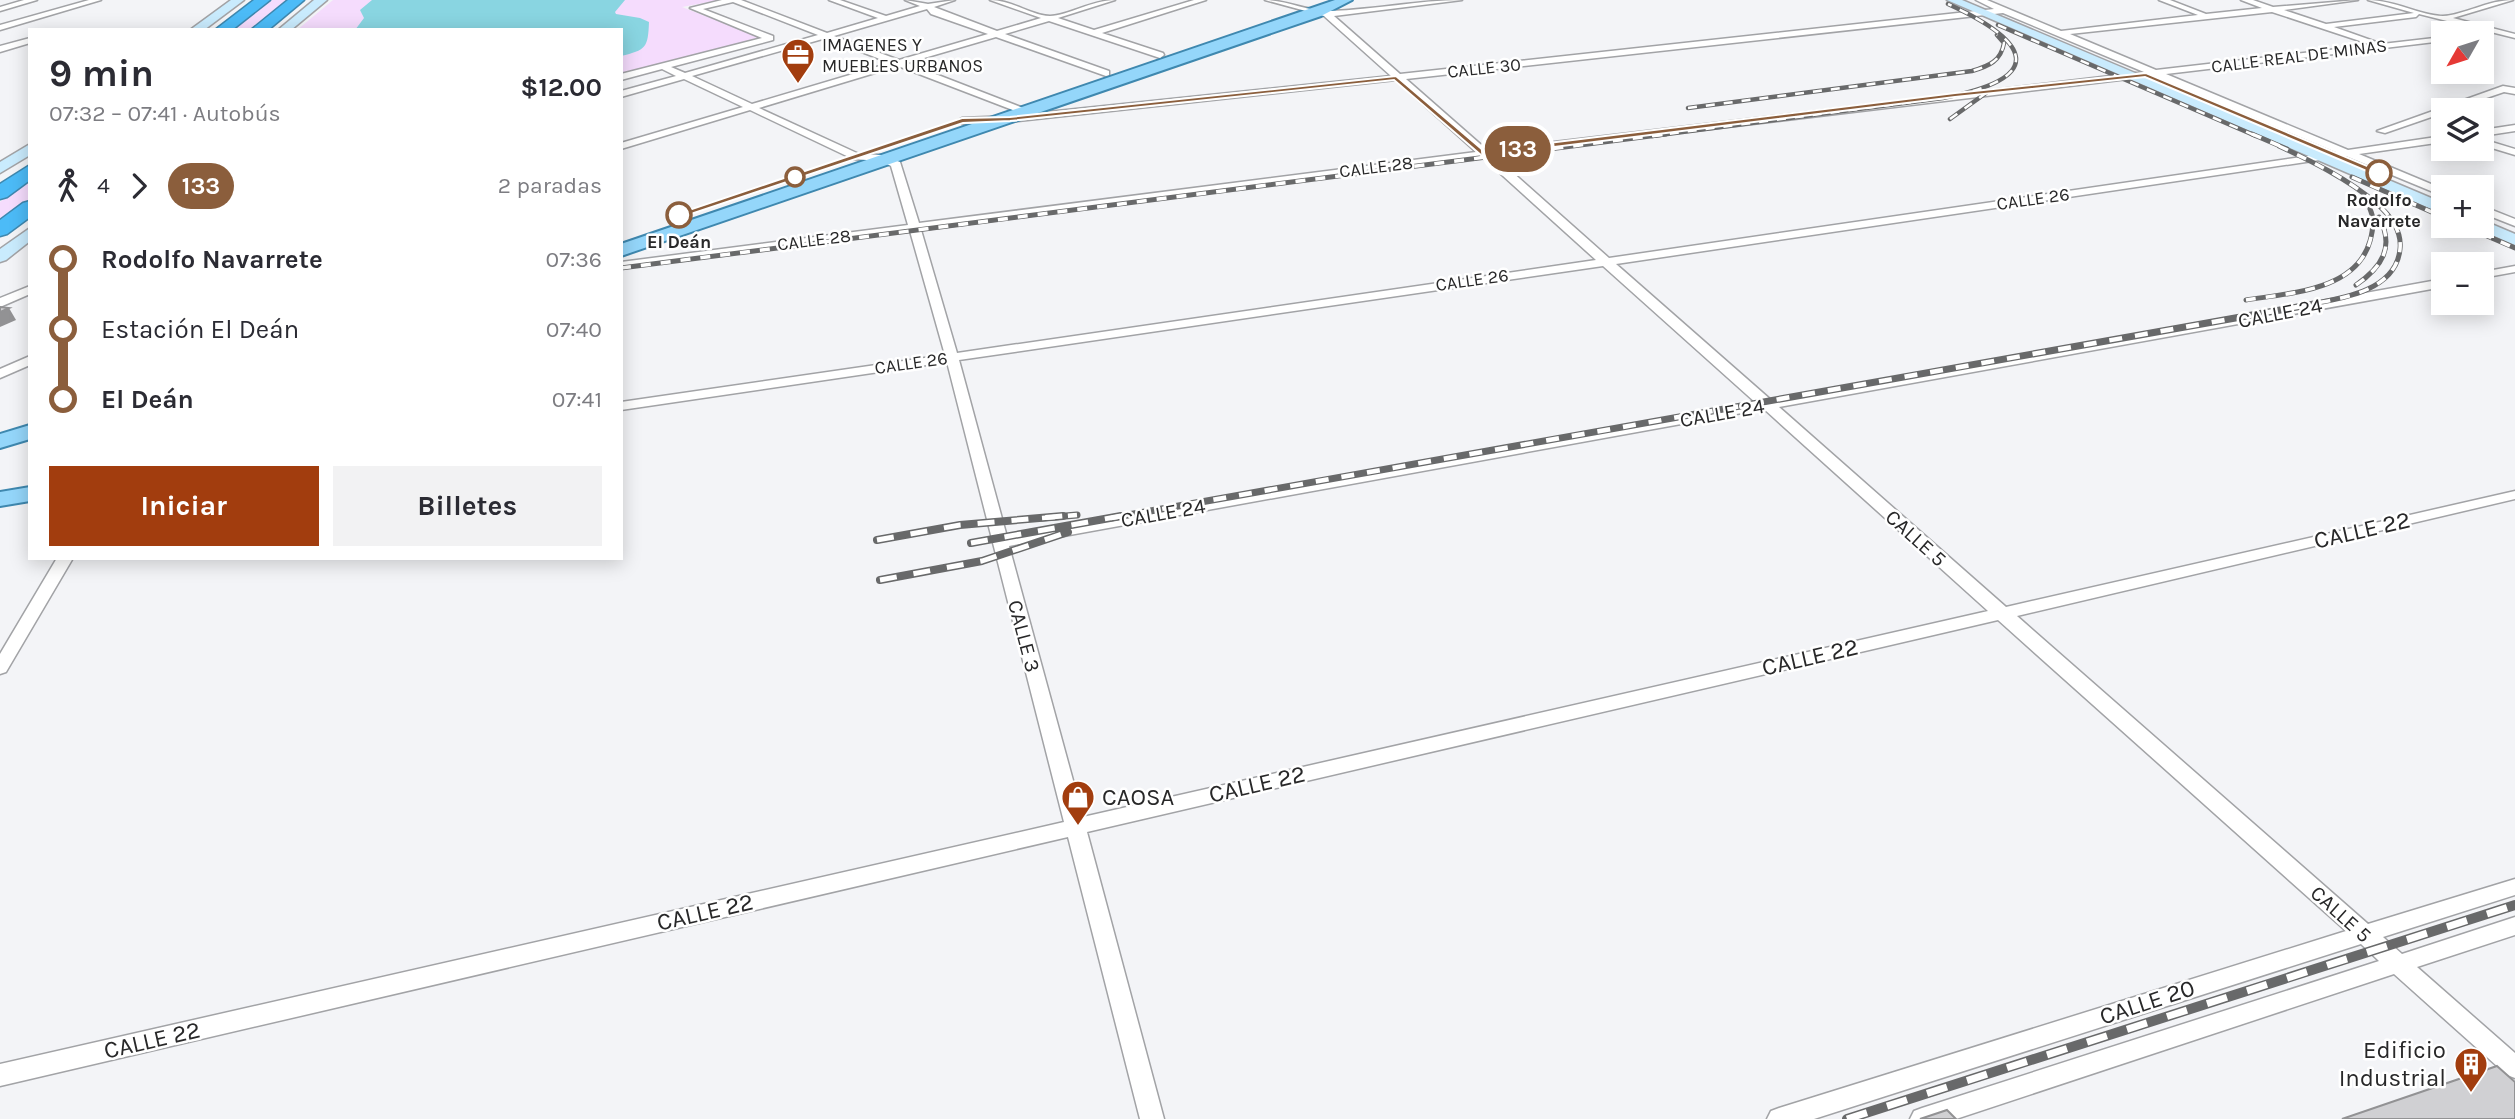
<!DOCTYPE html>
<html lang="es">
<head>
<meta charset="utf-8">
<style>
  :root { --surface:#fff; --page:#f2f2f3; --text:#2b2b33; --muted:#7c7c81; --accent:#a23d0e }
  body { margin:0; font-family:Karla,sans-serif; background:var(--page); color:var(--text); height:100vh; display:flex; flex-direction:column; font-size:26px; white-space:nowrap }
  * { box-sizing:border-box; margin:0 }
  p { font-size:23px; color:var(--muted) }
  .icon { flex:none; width:38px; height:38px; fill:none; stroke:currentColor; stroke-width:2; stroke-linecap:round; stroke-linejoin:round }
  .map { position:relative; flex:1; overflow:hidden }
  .drawer { position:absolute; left:28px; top:28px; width:595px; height:532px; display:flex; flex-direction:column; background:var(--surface); border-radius:0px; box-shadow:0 4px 18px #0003 }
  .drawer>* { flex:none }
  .badge { padding:0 14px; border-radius:23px; font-size:24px; line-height:46px }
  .needle { width:46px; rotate:231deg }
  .fabs { position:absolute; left:2431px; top:21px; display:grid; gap:14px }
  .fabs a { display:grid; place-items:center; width:63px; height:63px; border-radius:0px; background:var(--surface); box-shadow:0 4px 18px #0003; font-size:35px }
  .map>.badge { position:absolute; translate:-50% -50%; box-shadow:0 0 0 4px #fff }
  .legs { display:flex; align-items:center; gap:10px; height:77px; padding:0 21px; font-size:23px }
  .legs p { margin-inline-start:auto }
  .head { display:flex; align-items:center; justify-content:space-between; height:119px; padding:0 21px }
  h1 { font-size:38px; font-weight:700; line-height:52px }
  .cta { display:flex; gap:14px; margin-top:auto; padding:14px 21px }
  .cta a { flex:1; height:80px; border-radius:0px; background:var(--accent); color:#fff; font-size:28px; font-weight:700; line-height:80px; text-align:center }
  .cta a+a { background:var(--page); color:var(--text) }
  ul { padding:0 21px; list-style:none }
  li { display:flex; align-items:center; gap:24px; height:70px; font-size:26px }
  li i { display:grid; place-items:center; width:10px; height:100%; margin:0 9px; background:currentColor }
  li i::after { content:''; width:18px; height:18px; margin:-9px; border:5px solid; border-radius:50%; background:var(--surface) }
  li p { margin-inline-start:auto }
  li:first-child i { background:linear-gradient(#0000 50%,currentColor 0) }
  li:last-child i { background:linear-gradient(currentColor 50%,#0000 0) }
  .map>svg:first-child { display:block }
  .green { fill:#f5dcfd }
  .water { fill:#89d5e1 }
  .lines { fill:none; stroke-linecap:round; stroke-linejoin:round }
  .minor-casing { stroke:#a2a3a6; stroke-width:3 }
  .secondary-casing { stroke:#a2a3a6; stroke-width:3 }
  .primary-casing { stroke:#3f88af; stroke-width:4 }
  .motorway-casing { stroke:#3f88af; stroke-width:3 }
  .minor { fill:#fff; fill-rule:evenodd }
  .secondary { fill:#c9ebfd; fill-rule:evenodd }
  .primary { fill:#94d6fa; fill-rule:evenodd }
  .motorway { fill:#4cbbf7; fill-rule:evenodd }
  .rail-far4-casing { stroke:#68696a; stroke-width:4.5 }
  .rail-far3-casing { stroke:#68696a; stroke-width:5 }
  .rail-far2-casing { stroke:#68696a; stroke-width:7 }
  .rail-far1-casing { stroke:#68696a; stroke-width:8 }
  .rail-casing { stroke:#68696a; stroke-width:10 }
  .rail-far4 { stroke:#fff; stroke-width:2.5; stroke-dasharray:9; stroke-linecap:butt }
  .rail-far3 { stroke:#fff; stroke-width:3.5; stroke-dasharray:10; stroke-linecap:butt }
  .rail-far2 { stroke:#fff; stroke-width:4.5; stroke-dasharray:13; stroke-linecap:butt }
  .rail-far1 { stroke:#fff; stroke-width:5; stroke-dasharray:17; stroke-linecap:butt }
  .rail { stroke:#fff; stroke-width:7; stroke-dasharray:21; stroke-linecap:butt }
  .shaded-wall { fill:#929294 }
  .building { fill:#d0d0d3; stroke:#929294; stroke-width:2 }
  .line-1 { fill:#8b5e3c; stroke:#fff; stroke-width:2 }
  .stop-1-dot { fill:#fff; stroke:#8b5e3c; stroke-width:3.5 }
  .labels { text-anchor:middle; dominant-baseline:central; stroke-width:5; stroke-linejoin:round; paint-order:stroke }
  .far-poi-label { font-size:18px; fill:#282829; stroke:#fff; text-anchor:start }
  .far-street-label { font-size:18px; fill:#282829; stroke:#fff }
  .far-stop-label { font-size:18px; font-weight:bold; fill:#282829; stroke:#fff }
  .street-label { font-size:21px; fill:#282829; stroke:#fff }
  .near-street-label { font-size:24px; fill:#282829; stroke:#fff }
  .near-poi-label { font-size:24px; fill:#282829; stroke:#fff; text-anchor:start }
</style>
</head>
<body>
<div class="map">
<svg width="2515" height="1119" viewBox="0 0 2515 1119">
  <rect width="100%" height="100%" fill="#f3f4f7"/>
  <!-- green -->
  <path class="green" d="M 272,0 L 291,0 L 253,30 L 232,30 Z
    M 333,0 L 720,0 L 682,7 L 764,39 L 621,77 L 621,30 L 297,30 Z
    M 30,180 L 30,201 L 0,224 L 0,202 Z"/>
  <!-- water -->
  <path class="water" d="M 372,0 L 625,0 L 615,12 L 616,14 L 640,18 L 649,22 C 648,48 646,50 621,56 L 621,30 L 355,30 L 364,18 L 360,10 Z"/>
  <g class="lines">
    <defs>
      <path id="minor" d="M 24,0 L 37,0 L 0,11 L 0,7 Z
        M 89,0 L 101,0 L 0,30 L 0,25 Z
        M 722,0 L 741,0 L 827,33 L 878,18 L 829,0 L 840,0 L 886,16 L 920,6 L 905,0 L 928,4 L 955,0 L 934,7 L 997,31 L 1041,18 L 990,0 C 1012,0 1032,16 1050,16 C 1067,16 1092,0 1115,0 L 1058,18 L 1094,30 L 1194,0 L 1206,0 L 1102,33 L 1163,53 L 1164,55 L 1160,58 L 1049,21 L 1005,34 L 1109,71 L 1109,75 L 1106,76 L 996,37 L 907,63 L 1026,109 L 1028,111 L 1023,114 L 898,66 L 759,108 L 859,154 L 881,155 L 900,162 L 919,223 L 1476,152 L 1396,80 L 1010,122 L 962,124 L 957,121 L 962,118 L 1010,116 L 1391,76 L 1324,16 L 1265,0 C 1287,0 1308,12 1330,11 C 1374,10 1418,0 1462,0 L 1334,16 L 1400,74 L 1994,9 L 1976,0 L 1987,0 L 2061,31 L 2198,15 L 2159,0 L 2170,0 L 2206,14 L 2262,8 L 2241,0 L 2253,0 L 2273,7 L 2358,0 L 2284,10 L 2326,24 L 2414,13 L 2368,0 C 2394,0 2422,16 2443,16 C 2464,15 2488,0 2513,0 L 2453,18 L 2515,34 L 2515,38 L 2419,14 L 2416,17 L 2334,27 L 2382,44 L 2443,37 L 2443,41 L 2166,74 L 2348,150 L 2443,136 L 2443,142 L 2359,154 L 2443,189 L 2443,196 L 2346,156 L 1616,264 L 1771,400 L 2443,279 L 2443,287 L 1779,407 L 2006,607 L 2515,491 L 2515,499 L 2017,616 L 2368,924 L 2515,879 L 2515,895 L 2383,937 L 2402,954 L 2515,917 L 2515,935 L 2417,967 L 2515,1053 L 2515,1078 L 2507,1075 L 2394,974 L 1956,1119 L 1910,1119 L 1914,1111 L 1922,1108 L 2379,961 L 2361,944 L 1814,1119 L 1767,1119 L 1771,1111 L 1779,1108 L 2346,931 L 1998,620 L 1087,832 L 1164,1119 L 1140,1119 L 1068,837 L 0,1086 L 0,1064 L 1064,822 L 947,362 L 621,410 L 621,402 L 945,355 L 910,231 L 621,268 L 621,262 L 908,225 L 891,166 L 880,161 L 853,159 L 750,110 L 621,149 L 621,143 L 743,107 L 684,79 L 621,97 L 621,91 L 676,76 L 662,69 L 621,80 L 621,74 L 762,38 L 690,8 ZM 733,2 L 818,35 L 685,73 L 671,67 L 773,40 L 773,36 L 703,9 ZM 927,9 L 931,14 L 988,34 L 899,60 L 834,36 ZM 2272,12 L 2372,45 L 2156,70 L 2070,34 ZM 2003,13 L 2144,72 L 1487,150 L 1406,79 ZM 826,38 L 890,63 L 752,104 L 692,76 ZM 2154,76 L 2336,152 L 1609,258 L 1493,155 ZM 1482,157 L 1596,260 L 957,353 L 921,230 ZM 1603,266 L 1756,403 L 1007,537 L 959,360 ZM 1764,409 L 1988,611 L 1083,817 L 1009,546 Z
        M 30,38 L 30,43 L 0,52 L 0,46 Z
        M 2503,86 L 2515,88 L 2515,94 L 2504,92 L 2451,110 L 2443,110 L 2443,113 L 2385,133 L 2377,131 Z
        M 2515,125 L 2515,131 L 2482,136 L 2482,130 Z
        M 2482,139 L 2515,149 L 2515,155 L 2482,145 Z
        M 2482,206 L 2515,219 L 2515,226 L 2482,213 Z
        M 2515,266 L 2515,272 L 2482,278 L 2482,272 Z
        M 30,286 L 30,294 L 0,307 L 0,298 Z
        M 30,356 L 30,365 L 0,378 L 0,369 Z
        M 57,558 L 73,558 L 6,672 L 0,674 L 0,654 Z"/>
      <path id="secondary" d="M 231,0 L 244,0 L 204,30 L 190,30 Z
        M 314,0 L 327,0 L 291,30 L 278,30 Z
        M 1947,0 L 1962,0 L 2443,203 L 2443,214 Z
        M 30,144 L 30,155 L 0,173 L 0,162 Z
        M 2482,220 L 2515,234 L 2515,245 L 2476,228 L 2475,226 L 2482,226 Z
        M 30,228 L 30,241 L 6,260 L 0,262 L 0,249 Z"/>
      <path id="primary" d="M 1335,0 L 1352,0 L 1321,16 L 621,256 L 621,244 Z
        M 30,425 L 30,439 L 0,448 L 0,434 Z
        M 30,487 L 30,501 L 0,506 L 0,492 Z"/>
      <path id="motorway" d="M 254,0 L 270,0 L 232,30 L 215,30 Z
        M 288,0 L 304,0 L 268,30 L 251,30 Z
        M 30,165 L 30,180 L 7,197 L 0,199 L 0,184 Z
        M 30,201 L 30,217 L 7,234 L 0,236 L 0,220 L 23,203 Z"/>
    </defs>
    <!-- minor casing -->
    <use href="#minor" class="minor-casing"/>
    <!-- secondary casing -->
    <use href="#secondary" class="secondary-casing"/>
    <!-- primary casing -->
    <use href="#primary" class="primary-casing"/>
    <!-- motorway casing -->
    <use href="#motorway" class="motorway-casing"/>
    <!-- minor -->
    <use href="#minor" class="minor"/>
    <!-- secondary -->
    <use href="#secondary" class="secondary"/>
    <!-- primary -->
    <use href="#primary" class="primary"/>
    <!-- motorway -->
    <use href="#motorway" class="motorway"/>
    <defs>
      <path id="rail-far4" d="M 1998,25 L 2256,136
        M 1688,108 L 1972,71 C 1989,66 2001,61 2004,43 L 1997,35
        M 1950,119 L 1986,93
        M 1652,136 L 1943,98 C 2048,78 2031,42 1948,4"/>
      <path id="rail-far3" d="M 2252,134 L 2287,149
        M 2279,146 C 2313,162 2348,179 2376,203 C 2390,215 2402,231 2400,249 C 2396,292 2339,299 2305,305
        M 2352,177 L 2443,217
        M 2464,226 L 2515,248
        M 621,268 L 1666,134
        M 2356,285 C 2382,267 2395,247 2379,217
        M 2246,300 C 2289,293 2356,291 2370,241 C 2373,230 2375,219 2370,209"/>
      <path id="rail-far2" d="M 1042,518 L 1077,515
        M 1111,518 L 2314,304"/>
      <path id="rail-far1" d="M 877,540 L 960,525 L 1063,516
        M 971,543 L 1121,516
        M 880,580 L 982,561 L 1068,532"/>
      <path id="rail" d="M 1847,1119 L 2515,905"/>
    </defs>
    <!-- rail-far4 casing -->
    <use href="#rail-far4" class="rail-far4-casing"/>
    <!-- rail-far3 casing -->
    <use href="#rail-far3" class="rail-far3-casing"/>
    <!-- rail-far2 casing -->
    <use href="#rail-far2" class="rail-far2-casing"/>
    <!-- rail-far1 casing -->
    <use href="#rail-far1" class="rail-far1-casing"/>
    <!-- rail casing -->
    <use href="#rail" class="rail-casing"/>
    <!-- rail-far4 -->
    <use href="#rail-far4" class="rail-far4"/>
    <!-- rail-far3 -->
    <use href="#rail-far3" class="rail-far3"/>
    <!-- rail-far2 -->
    <use href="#rail-far2" class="rail-far2"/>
    <!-- rail-far1 -->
    <use href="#rail-far1" class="rail-far1"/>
    <!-- rail -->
    <use href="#rail" class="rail"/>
  </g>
  <!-- shaded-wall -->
  <path class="shaded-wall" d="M 9,308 L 16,320 L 0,327 L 0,312 Z"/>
  <!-- building -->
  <path class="building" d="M 0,307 L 9,308 L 0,312 Z
    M 2497,1066 L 2515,1082 L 2515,1119 L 2342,1119 Z
    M 1947,1110 L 1956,1119 L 1920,1119 Z"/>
  <!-- line-1 -->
  <path class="line-1" d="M 2146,73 L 2384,173 L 2376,175 L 2145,77 L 1955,97 L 1482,156 L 1394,80 L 1010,121 L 963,123 L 682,217 L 674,215 L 962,118 L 1010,117 L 1396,76 L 1484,151 L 1955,93 Z"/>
  <!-- icons -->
  <defs>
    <symbol id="office-pin" viewBox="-11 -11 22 30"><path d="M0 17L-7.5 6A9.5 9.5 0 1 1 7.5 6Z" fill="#a23d0e" stroke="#fff"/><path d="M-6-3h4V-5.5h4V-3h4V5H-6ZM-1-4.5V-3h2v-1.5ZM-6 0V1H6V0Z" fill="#fff"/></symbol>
    <symbol id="shop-pin" viewBox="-11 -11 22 30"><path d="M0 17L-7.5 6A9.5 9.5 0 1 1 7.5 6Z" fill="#a23d0e" stroke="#fff"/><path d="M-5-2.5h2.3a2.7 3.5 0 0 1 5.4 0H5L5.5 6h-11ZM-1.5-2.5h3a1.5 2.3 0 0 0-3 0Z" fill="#fff"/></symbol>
    <symbol id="building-pin" viewBox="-11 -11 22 30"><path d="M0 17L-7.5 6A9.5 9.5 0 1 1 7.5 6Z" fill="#a23d0e" stroke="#fff"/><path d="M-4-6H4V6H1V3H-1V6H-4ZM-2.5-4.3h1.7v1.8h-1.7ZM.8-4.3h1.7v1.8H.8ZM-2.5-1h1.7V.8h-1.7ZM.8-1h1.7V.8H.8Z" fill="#fff"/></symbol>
  </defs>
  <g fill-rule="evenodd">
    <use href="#office-pin" x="779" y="36" width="38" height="52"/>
    <use href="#shop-pin" x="1059" y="778" width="38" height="52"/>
    <use href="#building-pin" x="2452" y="1045" width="38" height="52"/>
  </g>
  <!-- markers -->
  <g class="stop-1-dot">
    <circle cx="2379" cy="173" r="12"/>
    <circle cx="795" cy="177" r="9"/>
    <circle cx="679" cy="215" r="12"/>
  </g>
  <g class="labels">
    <!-- far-poi labels -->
    <g class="far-poi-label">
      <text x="822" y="45">IMAGENES Y<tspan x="822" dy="21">MUEBLES URBANOS</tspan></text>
    </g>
    <!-- far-street labels -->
    <g class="far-street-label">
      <text transform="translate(2299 56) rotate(-7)">CALLE REAL DE MINAS</text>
      <text transform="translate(1484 68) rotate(-6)">CALLE 30</text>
      <text transform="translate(1376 167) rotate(-7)">CALLE 28</text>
      <text transform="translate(2033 199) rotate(-8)">CALLE 26</text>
      <text transform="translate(814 240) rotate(-7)">CALLE 28</text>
      <text transform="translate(1472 280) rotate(-8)">CALLE 26</text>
      <text transform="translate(911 363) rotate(-8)">CALLE 26</text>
    </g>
    <!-- far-stop labels -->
    <g class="far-stop-label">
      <text x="2379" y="200">Rodolfo<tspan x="2379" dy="21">Navarrete</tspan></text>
      <text x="679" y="242">El Deán</text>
    </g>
    <!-- street labels -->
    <g class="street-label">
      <text transform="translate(2280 313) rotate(-11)">CALLE 24</text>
      <text transform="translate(1722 413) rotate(-10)">CALLE 24</text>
      <text transform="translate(1163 513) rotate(-10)">CALLE 24</text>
      <text transform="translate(1916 538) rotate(42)">CALLE 5</text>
      <text transform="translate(1024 636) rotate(75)">CALLE 3</text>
      <text transform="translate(2341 914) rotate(42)">CALLE 5</text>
    </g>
    <!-- near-street labels -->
    <g class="near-street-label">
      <text transform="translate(2362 530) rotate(-13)">CALLE 22</text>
      <text transform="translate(1810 657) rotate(-13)">CALLE 22</text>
      <text transform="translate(1257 784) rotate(-13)">CALLE 22</text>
      <text transform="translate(705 912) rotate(-13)">CALLE 22</text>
      <text transform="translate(2147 1002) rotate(-18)">CALLE 20</text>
      <text transform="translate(152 1040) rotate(-13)">CALLE 22</text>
    </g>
    <!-- near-poi labels -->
    <g class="near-poi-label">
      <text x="1102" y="797">CAOSA</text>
      <text x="2446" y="1050" text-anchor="end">Edificio<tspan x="2446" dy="28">Industrial</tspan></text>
    </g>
  </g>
</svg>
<div class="fabs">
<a><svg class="needle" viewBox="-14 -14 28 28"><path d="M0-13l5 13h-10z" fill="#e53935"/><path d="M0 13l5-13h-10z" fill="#7c7c81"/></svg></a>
<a><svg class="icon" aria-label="layers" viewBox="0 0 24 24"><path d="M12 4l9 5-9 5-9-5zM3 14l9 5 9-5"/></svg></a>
<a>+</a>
<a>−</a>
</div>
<b class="badge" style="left:1518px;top:149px;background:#8b5e3c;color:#fff">133</b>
<section class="drawer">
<div class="head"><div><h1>9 min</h1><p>07:32 – 07:41 · Autobús</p></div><b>$12.00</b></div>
<div class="legs"><svg class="icon" aria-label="walk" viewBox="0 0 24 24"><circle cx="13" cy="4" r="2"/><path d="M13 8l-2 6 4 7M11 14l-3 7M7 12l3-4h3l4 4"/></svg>4<svg class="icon" aria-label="forward" viewBox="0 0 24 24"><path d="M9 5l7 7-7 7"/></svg><b class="badge" style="background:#8b5e3c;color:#fff">133</b><p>2 paradas</p></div>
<ul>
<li><i style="color:#8b5e3c"></i><b>Rodolfo Navarrete</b><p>07:36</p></li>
<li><i style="color:#8b5e3c"></i><span>Estación El Deán</span><p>07:40</p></li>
<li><i style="color:#8b5e3c"></i><b>El Deán</b><p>07:41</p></li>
</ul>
<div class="cta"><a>Iniciar</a><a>Billetes</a></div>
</section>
</div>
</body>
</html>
